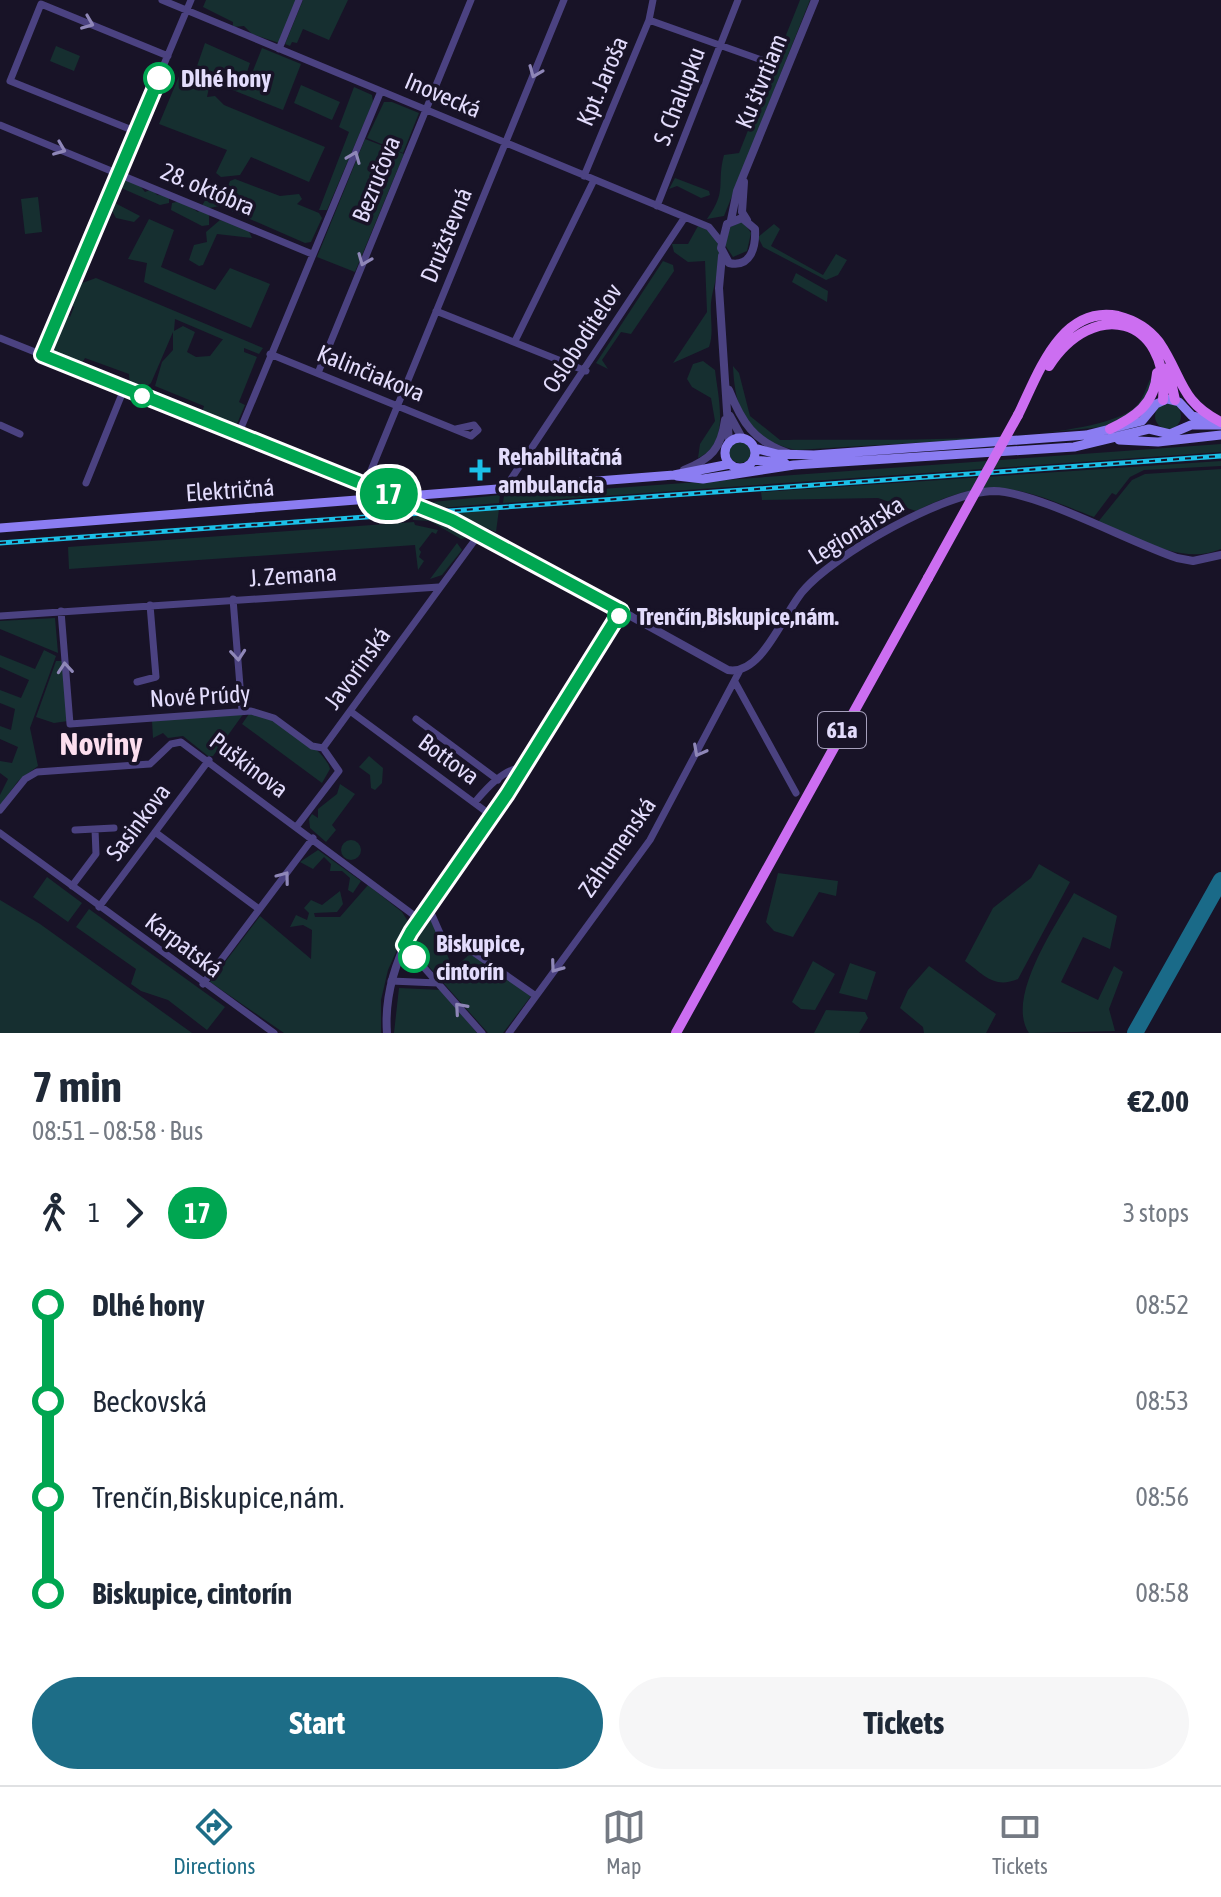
<!DOCTYPE html>
<html lang="en">
<head>
<meta charset="utf-8">
<style>
  :root { --surface:#fff; --page:#f6f6f7; --text:#1f2937; --muted:#747a83; --line:#e0e1e3; --accent:#1d6d87 }
  body { margin:0; font-family:"Asap Condensed",sans-serif; background:var(--page); color:var(--text); height:100vh; display:flex; flex-direction:column; font-size:30px; white-space:nowrap }
  * { box-sizing:border-box; margin:0 }
  p { font-size:26px; color:var(--muted) }
  .icon { flex:none; width:44px; height:44px; fill:none; stroke:currentColor; stroke-width:2; stroke-linecap:round; stroke-linejoin:round }
  .map { position:relative; height:1033px; overflow:hidden }
  .details { display:flex; flex-direction:column; background:var(--surface); flex:1 }
  .details>* { flex:none }
  .badge { padding:0 16px; border-radius:26px; font-size:28px; line-height:52px }
  .map>.badge { position:absolute; translate:-50% -50%; box-shadow:0 0 0 4px #fff }
  .legs { display:flex; align-items:center; gap:12px; height:88px; padding:0 32px; font-size:26px }
  .legs p { margin-inline-start:auto }
  .summary { display:flex; align-items:center; justify-content:space-between; height:136px; padding:0 32px }
  h1 { font-size:44px; font-weight:700; line-height:60px }
  .cta { display:flex; gap:16px; margin-top:auto; padding:16px 32px }
  .cta a { flex:1; height:92px; border-radius:48px; background:var(--accent); color:#fff; font-size:32px; font-weight:700; line-height:92px; text-align:center }
  .cta a+a { background:var(--page); color:var(--text) }
  ul { padding:0 32px; list-style:none }
  li { display:flex; align-items:center; gap:28px; height:96px; font-size:30px }
  li i { display:grid; place-items:center; width:12px; height:100%; margin:0 10px; background:currentColor }
  li i::after { content:''; width:20px; height:20px; margin:-10px; border:6px solid; border-radius:50%; background:var(--surface) }
  li p { margin-inline-start:auto }
  li:first-child i { background:linear-gradient(#0000 50%,currentColor 0) }
  li:last-child i { background:linear-gradient(currentColor 50%,#0000 0) }
  .dock { display:flex; justify-content:space-around; align-items:center; height:112px; border-top:2px solid var(--line); background:var(--surface); font-size:22px; color:var(--muted) }
  .dock a { display:grid; justify-items:center; gap:4px }
  .dock .selected { color:var(--accent) }
  .map>svg:first-child { display:block }
  .green { fill:#162f30; fill-rule:evenodd }
  .lines { fill:none; stroke-linecap:round; stroke-linejoin:round }
  .taxiway { stroke:#1a6a88; stroke-width:16 }
  .minor { stroke:#4b4281; stroke-width:7 }
  .tertiary { stroke:#4b4281; stroke-width:8 }
  .secondary { stroke:#8b7df2; stroke-width:9 }
  .primary { stroke:#cc6ef1; stroke-width:10 }
  .rail-casing { stroke:#1bc0e8; stroke-width:5 }
  .rail { stroke:#181327; stroke-width:2; stroke-dasharray:6; stroke-linecap:butt }
  .primary-bridge { stroke:#cc6ef1; stroke-width:10 }
  .oneway { stroke:#8f87b8 }
  .line-1-casing { stroke:#fff; stroke-width:18 }
  .line-1 { stroke:#00a651; stroke-width:12 }
  .stop-1-dot { fill:#fff; stroke:#00a651; stroke-width:4 }
  .poi-dot { fill:#1bc0e8; stroke:#181327; stroke-width:3 }
  .labels { text-anchor:middle; dominant-baseline:central; stroke-width:7; stroke-linejoin:round; paint-order:stroke }
  .shield { fill:#181327; stroke:#a6a0bc; stroke-width:2 }
  .shield-label { font-size:22px; font-weight:bold; fill:#e3dcfc }
  .stop-label { font-size:24px; font-weight:bold; fill:#e3dcfc; stroke:#181327; text-anchor:start }
  .street-label { font-size:24px; fill:#e3dcfc; stroke:#181327 }
  .poi-label { font-size:24px; font-weight:bold; fill:#e3dcfc; stroke:#181327; text-anchor:start }
  .district-label { font-size:32px; font-weight:bold; fill:#fcdeee; stroke:#181327 }
</style>
</head>
<body>
<div class="map">
<svg width="1221" height="1033" viewBox="0 0 1221 1033">
  <rect width="100%" height="100%" fill="#181327"/>
  <!-- green -->
  <path class="green" d="M 206,0 L 297,0 L 279,43 L 252,34 L 244,26 L 233,27 L 233,22 L 203,7 Z
    M 303,0 L 348,0 L 329,40 L 303,29 L 297,43 L 292,42 L 290,46 L 285,44 Z
    M 800,0 L 810,0 L 724,216 L 707,219 C 728,190 716,184 724,155 L 739,153 Z
    M 205,43 L 250,63 L 244,81 L 248,83 L 262,48 L 301,64 L 283,110 L 220,85 L 224,76 L 197,66 Z
    M 56,46 L 80,56 L 74,71 L 50,61 Z
    M 182,69 L 211,78 L 207,97 L 215,96 L 224,105 L 325,147 L 309,182 L 251,157 L 240,175 L 221,177 L 216,173 L 227,150 L 159,124 Z
    M 301,85 L 340,102 L 332,120 L 294,103 Z
    M 354,87 L 372,95 L 373,102 L 327,210 L 319,210 L 349,132 L 339,127 Z
    M 384,102 L 392,102 L 419,113 L 403,153 L 367,138 Z
    M 365,139 L 404,154 L 355,272 L 317,257 Z
    M 123,176 L 138,183 L 145,192 L 152,189 L 157,195 L 169,196 L 169,203 L 160,205 L 119,187 Z
    M 675,178 L 709,191 L 710,195 L 701,198 L 677,186 L 669,189 Z
    M 235,179 L 280,196 L 299,194 L 302,199 L 297,204 L 319,213 L 322,218 L 311,242 L 305,243 L 220,206 L 209,208 L 209,225 L 202,226 L 171,210 L 172,203 L 181,201 L 198,212 L 209,194 L 217,194 L 220,206 L 230,181 Z
    M 38,197 L 42,232 L 25,234 L 21,199 Z
    M 115,203 L 140,216 L 134,222 L 116,218 L 110,207 Z
    M 149,219 L 174,230 L 161,267 L 215,290 L 230,268 L 270,284 L 251,328 L 144,282 L 147,263 L 128,259 Z
    M 220,220 L 235,225 L 245,223 L 252,238 L 217,234 L 203,265 L 199,266 L 189,260 L 194,245 L 207,242 L 206,232 Z
    M 743,221 L 751,233 L 747,251 L 733,257 L 725,245 L 730,227 Z
    M 774,224 L 780,229 L 771,246 L 823,275 L 836,254 L 847,260 L 838,275 L 826,280 L 763,247 L 758,237 Z
    M 698,226 C 706,229 715,233 717,241 C 724,262 713,283 711,303 C 710,319 714,333 709,347 L 673,363 L 707,312 L 705,261 L 688,262 L 674,252 L 672,244 L 688,244 Z
    M 663,261 L 673,265 L 674,271 L 631,334 L 621,332 L 602,360 L 608,369 L 596,363 Z
    M 796,273 L 828,291 L 827,302 L 792,282 Z
    M 96,278 L 263,348 L 259,354 L 244,348 L 244,352 L 257,357 L 239,402 L 245,405 L 236,426 L 201,415 L 204,406 L 155,386 L 162,362 L 173,350 L 173,332 L 151,383 L 143,390 L 130,386 L 129,374 L 85,358 L 80,367 L 65,363 L 54,350 L 54,320 L 64,311 L 70,317 L 74,307 L 63,296 L 66,289 ZM 175,319 L 222,339 L 223,339 L 210,356 L 196,357 L 187,352 L 195,332 L 183,326 L 174,331 Z
    M 703,361 L 715,370 C 718,398 731,444 698,458 L 700,444 L 715,421 L 711,398 L 692,387 L 687,379 L 693,364 Z
    M 733,366 L 739,373 L 750,416 L 780,440 C 854,438 1073,447 1130,411 C 1146,401 1145,384 1154,373 L 1148,396 L 1122,420 L 1102,427 L 979,439 L 796,450 C 748,439 735,413 733,366 Z
    M1155 416a13 13 0 1 1 26 0a13 13 0 1 1-26 0Z
    M729 452a11 11 0 1 1 22 0a11 11 0 1 1-22 0Z
    M 1221,444 L 1221,452 L 503,503 L 504,496 Z
    M 1221,461 L 1221,466 L 1144,470 L 1130,477 L 1116,495 L 1112,493 L 1094,517 C 1019,488 993,473 916,511 L 878,498 L 762,500 L 761,492 Z
    M 1221,469 L 1221,549 C 1182,566 1134,537 1098,522 L 1132,480 L 1145,474 Z
    M 500,495 L 499,503 L 440,508 L 433,502 Z
    M 499,509 L 496,532 L 450,512 Z
    M 413,516 C 430,514 449,524 464,531 L 465,538 L 461,539 L 430,521 L 413,520 Z
    M 414,522 L 415,525 L 438,530 L 436,534 L 432,532 L 419,549 L 421,552 L 419,557 L 424,561 L 418,570 L 415,545 L 69,569 L 68,547 Z
    M 457,543 L 462,550 L 442,575 L 430,579 Z
    M 55,618 L 58,653 L 0,629 L 0,621 Z
    M 44,650 L 56,656 L 30,728 L 38,766 L 18,781 L 0,806 L 0,795 L 8,779 L 0,773 L 0,761 L 12,763 L 18,747 L 0,739 L 0,726 L 11,730 L 15,709 L 0,703 L 0,690 L 21,698 L 29,680 L 0,667 L 0,655 L 35,669 Z
    M 56,661 L 63,661 L 68,721 L 54,723 L 36,717 Z
    M 251,711 C 272,716 325,748 330,769 L 322,783 L 242,724 Z
    M 244,713 L 213,756 L 208,756 L 183,736 L 168,738 L 163,733 L 153,738 L 152,721 Z
    M 369,756 L 383,768 L 382,783 L 375,790 L 371,788 L 370,775 L 359,767 Z
    M 340,784 L 355,794 L 332,825 L 336,830 L 326,842 L 310,828 L 309,819 L 312,814 L 318,818 L 318,809 L 337,794 Z
    M341 850a10 10 0 1 1 20 0a10 10 0 1 1-20 0Z
    M 318,850 L 361,881 L 353,893 L 348,890 L 350,878 L 342,871 L 330,871 L 331,864 L 324,857 L 313,869 L 300,862 Z
    M 1039,864 L 1070,882 L 1018,979 C 994,989 984,975 965,961 L 993,908 L 1031,878 Z
    M 778,873 L 838,881 L 836,896 L 819,892 L 793,937 L 774,931 L 766,922 Z
    M 47,877 L 82,903 L 68,922 L 33,897 Z
    M 368,885 L 402,912 L 409,923 L 388,970 L 381,1000 L 381,1033 L 284,1033 L 210,982 L 260,916 L 311,959 L 312,930 L 303,925 L 290,927 L 296,915 L 307,920 L 309,913 L 304,908 L 311,900 L 322,905 L 340,891 L 343,904 L 337,912 L 314,913 L 315,917 L 340,917 Z
    M 1074,893 L 1117,916 L 1110,949 L 1083,937 L 1061,982 L 1098,1000 L 1114,966 L 1123,972 L 1109,1009 L 1115,1031 L 1029,1033 C 1005,998 1056,925 1074,893 Z
    M 0,900 L 40,924 L 192,1033 L 0,1033 Z
    M 89,909 L 225,1007 L 207,1030 L 168,1000 L 141,991 L 131,984 L 136,969 L 76,927 Z
    M 430,912 L 453,969 L 471,953 L 531,996 L 503,1033 L 488,1033 L 414,950 L 413,938 Z
    M 813,961 L 835,974 L 815,1010 L 801,1009 L 792,1002 Z
    M 850,963 L 876,972 L 867,1000 L 839,993 Z
    M 929,966 L 996,1014 L 986,1033 L 924,1033 L 923,1027 L 900,1008 L 908,990 Z
    M 399,988 L 442,990 L 477,1033 L 394,1033 Z
    M 826,1010 L 865,1012 L 868,1018 L 859,1033 L 814,1033 Z"/>
  <g class="lines">
    <!-- taxiway -->
    <path class="taxiway" d="M 1135,1033 L 1221,880"/>
    <!-- minor -->
    <path class="minor" d="M 162,0 L 709,227 L 721,242
      M 649,20 L 770,63
      M 279,49 L 299,0
      M 0,125 L 312,254
      M 137,132 L 10,81 L 41,4 L 168,56
      M 584,176 L 649,20 L 653,0
      M 657,206 L 738,0
      M 436,311 L 586,371
      M 0,338 L 395,496
      M 515,341 L 594,180
      M 270,354 L 471,436 L 478,430 L 474,425 L 456,429
      M 42,355 L 191,0
      M 318,373 L 471,0
      M 0,425 L 20,434
      M 238,435 L 381,91
      M 511,479 L 685,217
      M 86,483 L 124,389
      M 365,485 L 564,0
      M 233,599 L 242,711
      M 61,611 L 70,724 L 251,711 L 274,718 L 312,746 L 323,748
      M 0,616 L 439,587
      M 137,682 L 156,677 L 150,605
      M 735,682 L 796,793
      M 350,711 L 492,816
      M 416,719 L 498,780
      M 475,802 C 486,789 505,767 523,768
      M 0,810 L 25,779 L 37,772 L 150,764 L 171,744 L 181,742 L 419,919
      M 297,826 L 339,771 L 323,748 L 480,533
      M 75,830 L 114,828
      M 155,832 L 259,909
      M 0,833 L 274,1033
      M 72,886 L 96,854 L 95,829
      M 428,906 L 447,949 L 473,952 L 536,996
      M 99,907 L 209,760
      M 404,945 L 482,1033
      M 391,981 L 438,983
      M 203,984 L 313,838
      M 509,1033 L 650,840 L 739,672"/>
    <!-- tertiary -->
    <path class="tertiary" d="M 744,182 L 742,212 L 747,220
      M 742,218 L 755,229 C 756,247 751,268 729,263 L 721,248 L 727,224 Z
      M 731,220 L 737,191 L 815,0
      M 722,256 L 719,288 L 729,442
      M 729,390 C 742,423 754,441 788,453
      M 730,416 L 742,438
      M 684,470 C 711,459 721,449 725,420
      M 400,498 L 486,536 L 728,670 C 762,676 783,614 803,591 C 833,555 946,491 994,491 C 1038,492 1129,542 1177,558 L 1193,561 L 1221,555
      M 387,1033 C 380,941 457,869 505,798 C 545,738 586,675 621,611"/>
    <!-- secondary -->
    <path class="secondary" d="M725 453a15 15 0 1 1 30 0a15 15 0 1 1-30 0Z
      M 1119,440 L 1158,442 L 1221,435
      M 754,448 L 777,454 L 814,455 L 1086,435 L 1142,421 L 1156,404 L 1167,399 L 1179,402 L 1192,416 L 1214,421
      M 753,460 L 785,463
      M 677,476 L 703,479 L 794,465 L 1074,447 L 1149,429 L 1170,434 L 1191,425 L 1221,425
      M 0,528 L 674,475 L 730,464"/>
    <!-- primary -->
    <path class="primary" d="M 1049,366 C 1093,298 1169,316 1163,400
      M 1168,368 L 1175,400
      M 1018,415 C 1038,375 1060,305 1118,316 C 1134,320 1149,329 1159,342 C 1183,377 1179,401 1221,422
      M 1110,429 C 1135,417 1155,404 1157,373
      M 676,1033 L 928,578"/>
    <defs>
      <path id="rail" d="M 0,543 L 1221,456"/>
    </defs>
    <!-- rail casing -->
    <use href="#rail" class="rail-casing"/>
    <!-- rail -->
    <use href="#rail" class="rail"/>
    <!-- primary-bridge -->
    <path class="primary-bridge" d="M 928,578 L 1018,415"/>
  </g>
  <!-- one-way arrows -->
  <defs><path id="oneway-chevron" d="M-2-3.5L2.5 0L-2 3.5" fill="none" stroke-width="1.6" stroke-linecap="round" stroke-linejoin="round" transform="scale(2)"/></defs>
  <g class="oneway">
    <use href="#oneway-chevron" transform="translate(88 23) rotate(22)"/>
    <use href="#oneway-chevron" transform="translate(535 72) rotate(112)"/>
    <use href="#oneway-chevron" transform="translate(60 149) rotate(22)"/>
    <use href="#oneway-chevron" transform="translate(354 157) rotate(-68)"/>
    <use href="#oneway-chevron" transform="translate(364 260) rotate(112)"/>
    <use href="#oneway-chevron" transform="translate(238 655) rotate(85)"/>
    <use href="#oneway-chevron" transform="translate(65 668) rotate(-95)"/>
    <use href="#oneway-chevron" transform="translate(699 751) rotate(118)"/>
    <use href="#oneway-chevron" transform="translate(284 877) rotate(-53)"/>
    <use href="#oneway-chevron" transform="translate(556 967) rotate(126)"/>
    <use href="#oneway-chevron" transform="translate(460 1008) rotate(-131)"/>
  </g>
  <g class="lines">
    <defs>
      <path id="line-1" d="M 159,78 L 42,355 L 452,520 L 621,611 L 507,794 L 411,932 L 404,945 L 414,957"/>
    </defs>
    <!-- line-1 casing -->
    <use href="#line-1" class="line-1-casing"/>
    <!-- line-1 -->
    <use href="#line-1" class="line-1"/>
  </g>
  <!-- markers -->
  <g class="stop-1-dot">
    <circle cx="159" cy="78" r="14"/>
    <circle cx="142" cy="396" r="10"/>
    <circle cx="619" cy="616" r="10"/>
    <circle cx="414" cy="957" r="14"/>
  </g>
  <path class="poi-dot" d="M476 458h8v8h8v8h-8v8h-8v-8h-8v-8h8z"/>
  <g class="labels">
    <!-- shield labels -->
    <rect class="shield" x="818" y="712" width="48" height="36" rx="6"/>
    <g class="shield-label">
      <text x="842" y="730">61a</text>
    </g>
    <!-- stop labels -->
    <g class="stop-label">
      <text x="181" y="78">Dlhé hony</text>
      <text x="637" y="616">Trenčín,Biskupice,nám.</text>
      <text x="436" y="943">Biskupice,<tspan x="436" dy="28">cintorín</tspan></text>
    </g>
    <!-- street labels -->
    <g class="street-label">
      <text transform="translate(602 81) rotate(-67)">Kpt. Jaroša</text>
      <text transform="translate(761 81) rotate(-68)">Ku štvrtiam</text>
      <text transform="translate(443 95) rotate(23)">Inovecká</text>
      <text transform="translate(679 96) rotate(-69)">S. Chalupku</text>
      <text transform="translate(376 179) rotate(-68)">Bezručova</text>
      <text transform="translate(208 189) rotate(23)">28. októbra</text>
      <text transform="translate(446 235) rotate(-68)">Družstevná</text>
      <text transform="translate(582 338) rotate(-57)">Osloboditeľov</text>
      <text transform="translate(371 373) rotate(22)">Kalinčiakova</text>
      <text transform="translate(230 490) rotate(-4)">Električná</text>
      <text transform="translate(856 530) rotate(-32)">Legionárska</text>
      <text transform="translate(293 575) rotate(-4)">J. Zemana</text>
      <text transform="translate(357 668) rotate(-54)">Javorinská</text>
      <text transform="translate(200 696) rotate(-3)">Nové Prúdy</text>
      <text transform="translate(449 759) rotate(36)">Bottova</text>
      <text transform="translate(249 765) rotate(37)">Puškinova</text>
      <text transform="translate(138 822) rotate(-53)">Sasinkova</text>
      <text transform="translate(617 847) rotate(-55)">Záhumenská</text>
      <text transform="translate(184 945) rotate(37)">Karpatská</text>
    </g>
    <!-- poi labels -->
    <g class="poi-label">
      <text x="498" y="456">Rehabilitačná<tspan x="498" dy="28">ambulancia</tspan></text>
    </g>
    <!-- district labels -->
    <g class="district-label">
      <text x="101" y="743">Noviny</text>
    </g>
  </g>
</svg>
<b class="badge" style="left:389px;top:494px;background:#00a651;color:#fff">17</b>
</div>
<section class="details">
<div class="summary"><div><h1>7 min</h1><p>08:51 – 08:58 · Bus</p></div><b>€2.00</b></div>
<div class="legs"><svg class="icon" aria-label="walk" viewBox="0 0 24 24"><circle cx="13" cy="4" r="2"/><path d="M13 8l-2 6 4 7M11 14l-3 7M7 12l3-4h3l4 4"/></svg>1<svg class="icon" aria-label="forward" viewBox="0 0 24 24"><path d="M9 5l7 7-7 7"/></svg><b class="badge" style="background:#00a651;color:#fff">17</b><p>3 stops</p></div>
<ul>
<li><i style="color:#00a651"></i><b>Dlhé hony</b><p>08:52</p></li>
<li><i style="color:#00a651"></i><span>Beckovská</span><p>08:53</p></li>
<li><i style="color:#00a651"></i><span>Trenčín,Biskupice,nám.</span><p>08:56</p></li>
<li><i style="color:#00a651"></i><b>Biskupice, cintorín</b><p>08:58</p></li>
</ul>
<div class="cta"><a>Start</a><a>Tickets</a></div>
</section>
<nav class="dock">
<a class="selected"><svg class="icon" aria-label="directions" viewBox="0 0 24 24"><path d="M12 3l9 9-9 9-9-9zM9 14v-3h6M13 9l2 2-2 2"/></svg>Directions</a>
<a><svg class="icon" aria-label="map" viewBox="0 0 24 24"><path d="M3 6l6-2 6 2 6-2v14l-6 2-6-2-6 2zM9 4v14M15 6v14"/></svg>Map</a>
<a><svg class="icon" aria-label="tickets" viewBox="0 0 24 24"><path d="M3 7h18v10H3zM15 7v10"/></svg>Tickets</a>
</nav>
</body>
</html>
